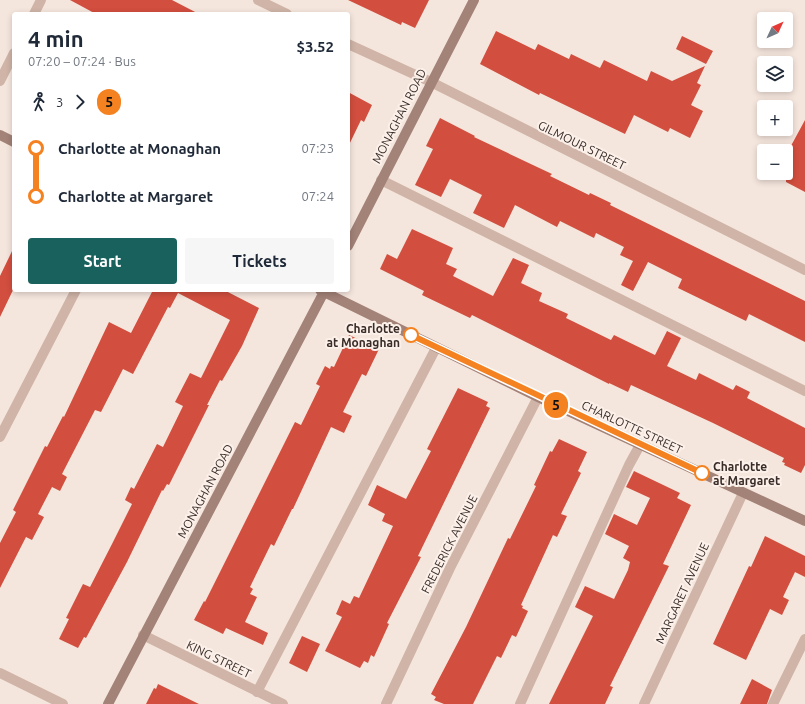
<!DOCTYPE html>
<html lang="en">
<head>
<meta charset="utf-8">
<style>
  :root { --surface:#fff; --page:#f6f6f7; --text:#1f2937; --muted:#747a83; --accent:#19615c }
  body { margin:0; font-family:Ubuntu,sans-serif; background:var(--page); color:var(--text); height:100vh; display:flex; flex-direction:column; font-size:15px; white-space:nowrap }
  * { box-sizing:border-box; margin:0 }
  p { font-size:13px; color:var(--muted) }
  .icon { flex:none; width:22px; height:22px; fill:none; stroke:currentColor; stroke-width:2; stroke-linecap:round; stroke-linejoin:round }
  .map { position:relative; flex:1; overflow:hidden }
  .panel { position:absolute; left:12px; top:12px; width:338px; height:280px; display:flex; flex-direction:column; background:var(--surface); border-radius:4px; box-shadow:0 2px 6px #0003 }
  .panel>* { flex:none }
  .badge { padding:0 8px; border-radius:13px; font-size:14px; line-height:26px }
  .needle { width:26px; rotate:46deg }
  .controls { position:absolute; left:757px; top:12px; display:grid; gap:8px }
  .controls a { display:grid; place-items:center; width:36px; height:36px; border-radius:4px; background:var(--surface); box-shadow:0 2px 6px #0003; font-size:20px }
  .map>.badge { position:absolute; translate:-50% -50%; box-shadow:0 0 0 2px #fff }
  .legs { display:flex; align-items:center; gap:6px; height:44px; padding:0 16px; font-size:13px }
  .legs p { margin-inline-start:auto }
  .head { display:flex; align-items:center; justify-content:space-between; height:68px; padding:0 16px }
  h1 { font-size:22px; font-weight:700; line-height:30px }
  .button { display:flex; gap:8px; margin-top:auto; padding:8px 16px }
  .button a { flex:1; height:46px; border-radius:4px; background:var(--accent); color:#fff; font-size:16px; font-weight:700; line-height:46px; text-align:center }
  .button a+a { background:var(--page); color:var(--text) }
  ul { padding:0 16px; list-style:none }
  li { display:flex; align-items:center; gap:14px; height:48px; font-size:15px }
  li i { display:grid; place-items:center; width:6px; height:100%; margin:0 5px; background:currentColor }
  li i::after { content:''; width:10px; height:10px; margin:-5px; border:3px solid; border-radius:50%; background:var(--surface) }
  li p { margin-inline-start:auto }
  li:first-child i { background:linear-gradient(#0000 50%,currentColor 0) }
  li:last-child i { background:linear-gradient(currentColor 50%,#0000 0) }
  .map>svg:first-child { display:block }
  .building { fill:#d24e3e }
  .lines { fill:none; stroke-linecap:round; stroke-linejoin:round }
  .lane { stroke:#cfb4a7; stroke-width:10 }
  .street { stroke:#cfb4a7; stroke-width:10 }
  .secondary { stroke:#a38278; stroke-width:10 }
  .line-1-casing { stroke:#fff; stroke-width:9 }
  .line-1 { stroke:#f58220; stroke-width:6 }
  .stop-1-dot { fill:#fff; stroke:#f58220; stroke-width:2 }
  .labels { text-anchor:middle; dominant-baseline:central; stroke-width:4; stroke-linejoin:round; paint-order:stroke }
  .street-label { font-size:12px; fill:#3a2c28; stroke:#fcf1ea }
  .stop-label { font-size:12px; font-weight:bold; fill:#3a2c28; stroke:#fcf1ea; text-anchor:end }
</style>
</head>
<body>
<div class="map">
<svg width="805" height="704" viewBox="0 0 805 704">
  <rect width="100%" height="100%" fill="#f5e6dd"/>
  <!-- building -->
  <path class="building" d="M 70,0 L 172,0 L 199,14 L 96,14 Z
    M 348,0 L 429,0 L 415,28 L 402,22 L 401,25 Z
    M 496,31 L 535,50 L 538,44 L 569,59 L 571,54 L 600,68 L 604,60 L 647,81 L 651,71 L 672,81 L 705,66 L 697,83 L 701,85 L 691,105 L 703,111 L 690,138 L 670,128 L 668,132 L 634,115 L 625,134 L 540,93 L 539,95 L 480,64 Z
    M 682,36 L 713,51 L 706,64 L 676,49 Z
    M 348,92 L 372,105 L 364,122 L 361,120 L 348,147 Z
    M 440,118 L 475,136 L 474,137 L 552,174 L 550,176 L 589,195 L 590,193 L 611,203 L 610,205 L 805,301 L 805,342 L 749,314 L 746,321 L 678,288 L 682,279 L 648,262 L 633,291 L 621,285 L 633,261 L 620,255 L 624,247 L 596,233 L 594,238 L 560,221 L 557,227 L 515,205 L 504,228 L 473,213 L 482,195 L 450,179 L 441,197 L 415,185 L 433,149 L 426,146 Z
    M 805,120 L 805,192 L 786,182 L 786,155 Z
    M 412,229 L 453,248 L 446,264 L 457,269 L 453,276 L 493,296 L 513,258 L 529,265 L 521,283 L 542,293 L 539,301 L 568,314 L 566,318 L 611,340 L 614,335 L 655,355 L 667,331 L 681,338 L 667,366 L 696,380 L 699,373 L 733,390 L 736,385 L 750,392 L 747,398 L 805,428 L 805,465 L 801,473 L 784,465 L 785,463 L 782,462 L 784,458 L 713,423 L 631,385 L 628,392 L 609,383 L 609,384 L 500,329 L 472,315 L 470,318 L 422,295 L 424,291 L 380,269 L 387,254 L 397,259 Z
    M 14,247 L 14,288 L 0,317 L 0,276 Z
    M 153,290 L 224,290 L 259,308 L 242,346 L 222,381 L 220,380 L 207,405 L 209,405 L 169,485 L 167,484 L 163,491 L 162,490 L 127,562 L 86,638 L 84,637 L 78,648 L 59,639 L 69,619 L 66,618 L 83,584 L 90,587 L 112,544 L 132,504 L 125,500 L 131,487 L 134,489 L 157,444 L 163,447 L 183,406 L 175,402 L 190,373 L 201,378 L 230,320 L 178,293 L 170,308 L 168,307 L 133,374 L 123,369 L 101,412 L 95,410 L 62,474 L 67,477 L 60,491 L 52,487 L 38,514 L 44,517 L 32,540 L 26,537 L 0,588 L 0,543 L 16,512 L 13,510 L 45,446 L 47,447 L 63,416 L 64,417 L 109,322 L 131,333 Z
    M 349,335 L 379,349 L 366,376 L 362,374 L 343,412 L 352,416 L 344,433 L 331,427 L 293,509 L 292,509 L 274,546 L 271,544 L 250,587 L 253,589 L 250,594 L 257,597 L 245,622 L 268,633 L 263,645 L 226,628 L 223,634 L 194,620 L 204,601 L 205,602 L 295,422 L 301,425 L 320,386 L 316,384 L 325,366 L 330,369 L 331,366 L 334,367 Z
    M 458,388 L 488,402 L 486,406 L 490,408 L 418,556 L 421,557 L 387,623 L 389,624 L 374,657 L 371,655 L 368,663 L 364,661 L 360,668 L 325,651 L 342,617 L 336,614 L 342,600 L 350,604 L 354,596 L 359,598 L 393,526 L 382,521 L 385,514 L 368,505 L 377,485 L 406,499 L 431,451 L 427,449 Z
    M 559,439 L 587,452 L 578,471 L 581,473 L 561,514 L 567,516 L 557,537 L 553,535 L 521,605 L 523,606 L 522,608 L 528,611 L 516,637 L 512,635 L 501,658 L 497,656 L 473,704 L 444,704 L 434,700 L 436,697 L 431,694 L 466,627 L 508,538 L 510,539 L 536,486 L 534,485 L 550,451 L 552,452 Z
    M 634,471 L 680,493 L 677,498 L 691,505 L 663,564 L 669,566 L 610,686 L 613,687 L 605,704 L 549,704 L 593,616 L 575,607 L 585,586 L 614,599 L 628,570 L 630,562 L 623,558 L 629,546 L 605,534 L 614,514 L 637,525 L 650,498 L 626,487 Z
    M 765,536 L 805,556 L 805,577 L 795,572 L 783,597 L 789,600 L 782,615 L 770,609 L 746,660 L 713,644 L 749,566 L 751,567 Z
    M 302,636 L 320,644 L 307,672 L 289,663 Z
    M 752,679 L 772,690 L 767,704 L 740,704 Z
    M 158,684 L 199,704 L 146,704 L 154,688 L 156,689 Z"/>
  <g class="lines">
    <!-- lane -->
    <path class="lane" d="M 381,180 L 805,391
      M 257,692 L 436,348
      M 520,704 L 629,465 L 640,445
      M 773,704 L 805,639"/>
    <!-- street -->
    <path class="street" d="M 258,0 L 287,14
      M 34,14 L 41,0
      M 348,44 L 431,82 L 805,270
      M 0,81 L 14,53
      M 0,437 L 76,290
      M 143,635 L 283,704
      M 0,673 L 63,704
      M 386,704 L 450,568 L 538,397
      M 644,704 L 743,493"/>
    <!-- secondary -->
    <path class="secondary" d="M 0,135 L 14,142
      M 348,246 L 474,0
      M 320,290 L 538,397 L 805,521
      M 108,704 L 325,290"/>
  </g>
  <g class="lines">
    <defs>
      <path id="line-1" d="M 411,335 L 702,473"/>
    </defs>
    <!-- line-1 casing -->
    <use href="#line-1" class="line-1-casing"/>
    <!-- line-1 -->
    <use href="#line-1" class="line-1"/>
  </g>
  <!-- markers -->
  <g class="stop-1-dot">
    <circle cx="411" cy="335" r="7"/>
    <circle cx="702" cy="473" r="7"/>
  </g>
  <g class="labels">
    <!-- street labels -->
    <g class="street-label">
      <text transform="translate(399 116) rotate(-63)">MONAGHAN ROAD</text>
      <text transform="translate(582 145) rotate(26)">GILMOUR STREET</text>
      <text transform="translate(632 427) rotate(25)">CHARLOTTE STREET</text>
      <text transform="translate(205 491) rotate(-62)">MONAGHAN ROAD</text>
      <text transform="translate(449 544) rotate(-63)">FREDERICK AVENUE</text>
      <text transform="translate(682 593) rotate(-65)">MARGARET AVENUE</text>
      <text transform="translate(219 659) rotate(26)">KING STREET</text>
    </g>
    <!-- stop labels -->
    <g class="stop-label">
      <text x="400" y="328">Charlotte<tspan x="400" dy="14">at Monaghan</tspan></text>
      <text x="713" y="466" text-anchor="start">Charlotte<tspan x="713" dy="14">at Margaret</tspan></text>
    </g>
  </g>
</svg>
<div class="controls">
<a><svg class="needle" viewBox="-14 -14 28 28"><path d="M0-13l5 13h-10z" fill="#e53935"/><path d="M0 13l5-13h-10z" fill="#747a83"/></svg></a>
<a><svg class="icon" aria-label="layers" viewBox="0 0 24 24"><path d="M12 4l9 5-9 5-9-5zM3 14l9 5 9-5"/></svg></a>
<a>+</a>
<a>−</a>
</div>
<b class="badge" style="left:556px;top:405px;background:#f58220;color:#111">5</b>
<section class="panel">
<div class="head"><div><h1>4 min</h1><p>07:20 – 07:24 · Bus</p></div><b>$3.52</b></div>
<div class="legs"><svg class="icon" aria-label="walk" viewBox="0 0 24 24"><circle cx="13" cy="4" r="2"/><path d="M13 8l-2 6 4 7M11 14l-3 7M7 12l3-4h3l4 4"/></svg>3<svg class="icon" aria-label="forward" viewBox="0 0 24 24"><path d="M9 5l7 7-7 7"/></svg><b class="badge" style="background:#f58220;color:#111">5</b></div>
<ul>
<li><i style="color:#f58220"></i><b>Charlotte at Monaghan</b><p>07:23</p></li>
<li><i style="color:#f58220"></i><b>Charlotte at Margaret</b><p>07:24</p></li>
</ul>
<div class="button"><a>Start</a><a>Tickets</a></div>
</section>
</div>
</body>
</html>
